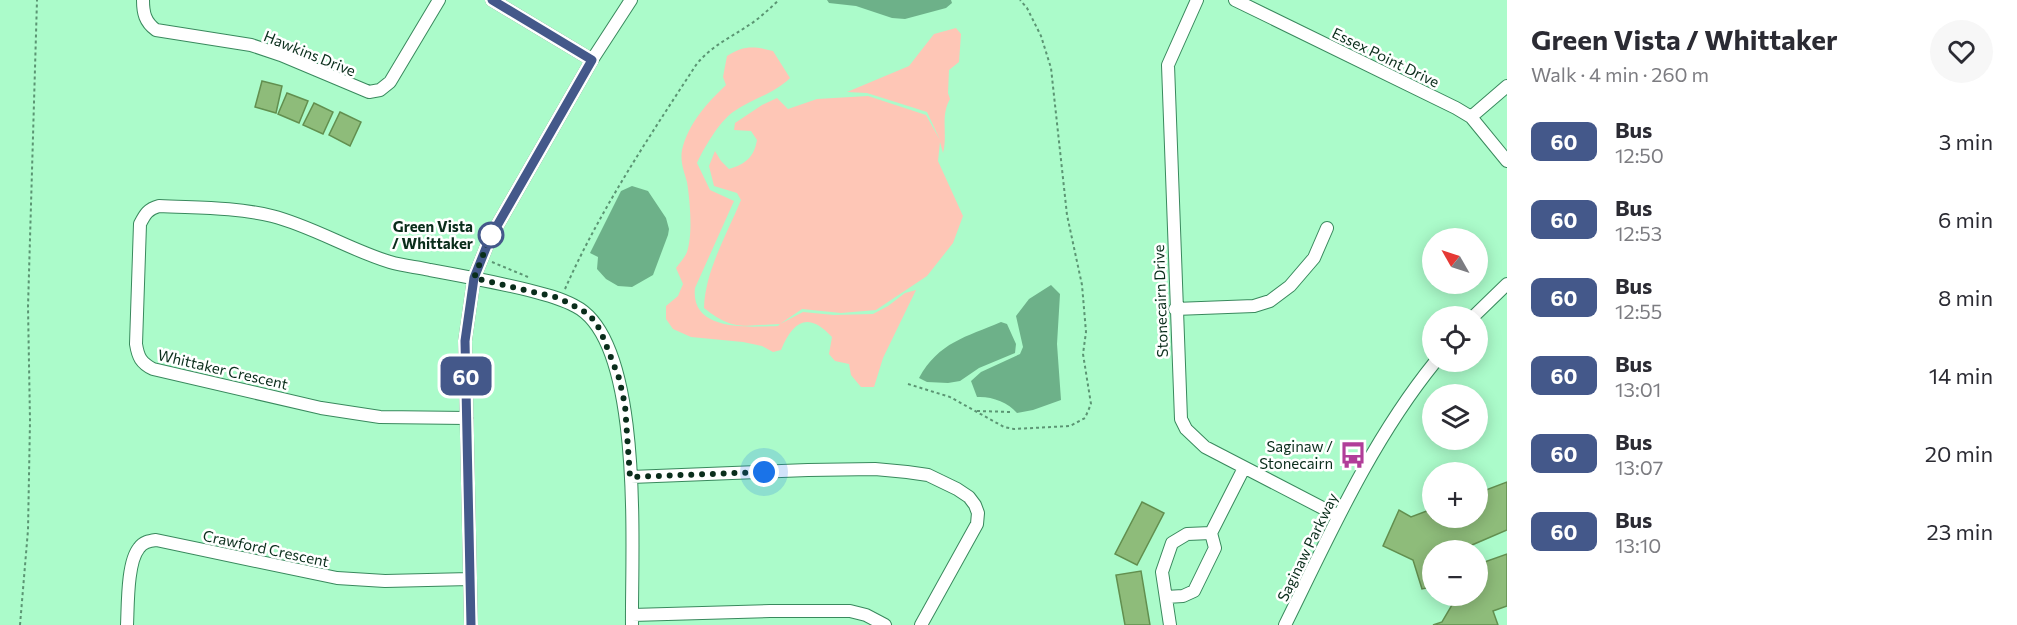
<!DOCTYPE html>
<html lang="en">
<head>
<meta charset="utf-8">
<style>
  :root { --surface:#fff; --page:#f7f7f7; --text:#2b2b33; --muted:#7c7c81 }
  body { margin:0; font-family:Commissioner,sans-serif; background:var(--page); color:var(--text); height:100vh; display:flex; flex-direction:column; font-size:22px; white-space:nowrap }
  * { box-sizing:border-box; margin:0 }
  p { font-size:20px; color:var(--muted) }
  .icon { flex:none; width:33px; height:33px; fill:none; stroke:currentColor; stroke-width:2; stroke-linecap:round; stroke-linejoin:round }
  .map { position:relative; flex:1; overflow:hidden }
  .drawer { display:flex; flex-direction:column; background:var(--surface); width:510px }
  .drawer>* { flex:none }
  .badge { padding:0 12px; border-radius:9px; font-size:21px; line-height:39px }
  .needle { width:39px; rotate:309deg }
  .tools { position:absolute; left:1422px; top:228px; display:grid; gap:12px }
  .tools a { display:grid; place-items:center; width:66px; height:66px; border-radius:50%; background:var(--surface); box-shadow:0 3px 15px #0003; font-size:30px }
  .you { position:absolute; width:30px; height:30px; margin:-15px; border:4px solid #fff; border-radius:50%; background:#1a73e8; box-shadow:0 0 0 9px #1a73e833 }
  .map>.badge { position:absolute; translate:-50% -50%; box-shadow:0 0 0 3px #fff }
  .round { display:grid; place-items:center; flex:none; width:63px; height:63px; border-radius:32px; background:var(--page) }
  .headline { display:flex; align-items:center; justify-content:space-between; height:102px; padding:0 24px }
  h1 { font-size:28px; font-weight:700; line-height:45px }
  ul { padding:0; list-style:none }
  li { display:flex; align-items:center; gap:18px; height:78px; padding:0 24px }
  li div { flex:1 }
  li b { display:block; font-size:22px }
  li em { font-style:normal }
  li .badge { min-width:66px; font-weight:700; text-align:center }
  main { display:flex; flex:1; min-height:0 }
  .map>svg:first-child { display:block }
  .green { fill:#fec6b6 }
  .water { fill:#6db189 }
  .building { fill:#8ebc7a; stroke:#628f4f; stroke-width:1.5 }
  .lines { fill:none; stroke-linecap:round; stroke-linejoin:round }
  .minor-casing { stroke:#39895d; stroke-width:14 }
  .path { stroke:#5b9573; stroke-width:2; stroke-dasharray:3 3; stroke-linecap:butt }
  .minor { stroke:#fff; stroke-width:12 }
  .line-casing { stroke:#fff; stroke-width:14 }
  .line { stroke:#44588a; stroke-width:9 }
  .walk { stroke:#0a2d1b; stroke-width:6; stroke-dasharray:0 10.8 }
  .stop-dot { fill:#fff; stroke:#44588a; stroke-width:3 }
  .labels { text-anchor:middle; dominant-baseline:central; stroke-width:5; stroke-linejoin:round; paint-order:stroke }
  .street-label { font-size:15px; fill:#0a2d1b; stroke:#fff }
  .stop-label { font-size:15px; font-weight:bold; fill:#0a2d1b; stroke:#fff; text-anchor:end }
  .poi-label { font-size:15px; fill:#0a2d1b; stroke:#fff; text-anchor:end }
</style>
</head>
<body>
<main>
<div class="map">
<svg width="1507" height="625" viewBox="0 0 1507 625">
  <rect width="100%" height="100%" fill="#abfbca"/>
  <!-- green -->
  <path class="green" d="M 956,28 L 961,34 L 959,62 L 949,70 L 948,93 L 950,99 C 940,116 948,134 943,153 L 940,142 L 938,161 L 963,216 L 953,243 L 927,276 L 876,310 L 841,313 L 802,309 L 780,324 L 803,312 L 834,315 L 873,314 L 888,306 L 905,293 L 916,290 L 883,358 L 874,387 L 861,387 L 851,375 L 849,364 L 835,361 L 829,354 L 832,337 C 808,311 793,321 781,350 L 773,352 L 762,346 L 743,342 L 691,337 L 673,329 L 666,319 L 666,306 L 678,296 L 683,284 L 676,268 C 680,263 685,257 687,252 C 693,234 690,201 687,182 C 684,171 680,162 682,150 C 688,124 707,103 726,85 L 723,77 L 727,56 C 743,45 755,46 773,51 L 790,78 C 774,94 751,99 733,112 C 719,122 704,148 697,163 L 710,190 L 734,201 L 695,288 C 690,332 749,327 778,326 L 780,324 C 744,325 734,332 704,308 C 705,271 727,234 741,200 L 737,193 L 714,186 L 709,166 L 715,151 L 721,161 L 729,169 C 746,164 754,157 757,140 L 751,131 L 734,130 L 735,123 L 762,105 L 777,98 L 788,109 L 817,99 L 868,96 L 926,115 L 940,140 L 927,112 L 867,93 L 847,92 L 909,66 L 934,34 Z"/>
  <!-- water -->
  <path class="water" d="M 827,0 L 951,0 L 952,3 L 946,8 L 905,19 L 892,18 L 856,6 L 829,3 Z
    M 632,186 L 648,191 L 666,218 L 669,229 L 668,235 L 653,275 L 632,287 L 618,286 L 606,279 L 597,269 L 598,257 L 590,253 L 621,191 Z
    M 1051,285 L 1060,294 L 1057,344 L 1061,400 L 1033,410 L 1017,413 C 1008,402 991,396 977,397 L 971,381 L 981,372 L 1020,354 L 1023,347 L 1016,316 L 1029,299 Z
    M 1001,322 L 1007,324 L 1016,344 L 1015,353 L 979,368 L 960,381 L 948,383 L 927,382 L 919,378 C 939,342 966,337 1001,322 Z"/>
  <!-- building -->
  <path class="building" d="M 262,81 L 282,86 L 276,113 L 255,107 Z
    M 287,93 L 308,101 L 299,123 L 278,114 Z
    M 314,103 L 333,112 L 323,134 L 303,125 Z
    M 340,112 L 361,122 L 350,146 L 329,135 Z
    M 1507,482 L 1507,530 L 1472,545 L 1474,550 L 1432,550 L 1432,587 L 1422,589 L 1413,560 L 1383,546 L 1399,510 L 1411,517 L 1432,509 L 1432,518 L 1478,518 L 1478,493 Z
    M 1142,502 L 1164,513 L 1137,565 L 1115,554 Z
    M 1507,554 L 1507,606 L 1493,611 L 1498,625 L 1433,625 L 1442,622 L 1452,605 L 1449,598 L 1445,596 L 1478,596 L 1478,560 L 1479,564 Z
    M 1141,571 L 1150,625 L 1125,625 L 1116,575 Z"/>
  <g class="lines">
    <defs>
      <path id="minor" d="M 143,0 C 143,13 145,22 156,30 L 251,45 L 281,55 L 369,92 L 380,90 L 390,82 L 439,0
        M 492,0 L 592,60
        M 1197,0 L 1168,65 L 1181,419 L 1186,429 L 1205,447 L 1338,516
        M 1235,0 L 1456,108 L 1471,117 L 1507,161
        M 1471,117 L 1507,86
        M 1175,309 L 1254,306 L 1270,301 L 1290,286 L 1314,258 L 1327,228
        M 1474,316 L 1507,284
        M 467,418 L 380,417 L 321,408 L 153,369 C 141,363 138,357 136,344 L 140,224 C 145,214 148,209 159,206 C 197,208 235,207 272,216 C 312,226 350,250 390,262 C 403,266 417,267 430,270 C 463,276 495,282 528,290 C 544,294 560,298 575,306 C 645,341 631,555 632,625
        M 631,477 L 808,470 L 875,469 L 907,472 L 928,475 L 957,489 L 969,497 L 975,505 L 978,513 L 977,524 L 921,625
        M 1166,597 L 1183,596 L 1194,591 L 1215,548 L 1211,533
        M 632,615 L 770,611 L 850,611 L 866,615 L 885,625
        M 127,625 C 128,606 127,562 139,548 C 143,542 149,541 156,540 L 337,578 L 385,581 L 470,579
        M 471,625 L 465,341 L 474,278 L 490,238 L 592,60 L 631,0
        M 1170,625 L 1162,572 L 1172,543 L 1187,534 L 1211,533 L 1244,468
        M 1285,625 C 1330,534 1371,441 1435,362"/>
    </defs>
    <!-- minor casing -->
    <use href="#minor" class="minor-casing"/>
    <!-- path -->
    <path class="path" d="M 492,262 L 528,277
      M 565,289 C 600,210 649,137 696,65 C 711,46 730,38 749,25 C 760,18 769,9 779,0
      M 908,384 L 950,397 L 1004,427 L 1014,429 L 1070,426 L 1085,418 L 1091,404 L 1083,354 L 1086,332 L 1082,285 L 1067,215 L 1051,68 L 1041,36 L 1027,8 L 1020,0
      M 977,411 L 1011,412
      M 20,625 L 28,530 L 30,421 L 28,307 L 37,0"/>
    <!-- minor -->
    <use href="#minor" class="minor"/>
  </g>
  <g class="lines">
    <defs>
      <path id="line" d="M 471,625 L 465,341 L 474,278 L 490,238 L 592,60 L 492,0"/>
    </defs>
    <!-- line casing -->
    <use href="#line" class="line-casing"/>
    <!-- line -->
    <use href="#line" class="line"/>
    <!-- walk -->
    <path class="walk" d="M 491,235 L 474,278 L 559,298 L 585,312 L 595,321 L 601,332 L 619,378 L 625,405 L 630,477 L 764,472"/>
  </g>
  <!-- icons -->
  <defs>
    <symbol id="bus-bare" viewBox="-9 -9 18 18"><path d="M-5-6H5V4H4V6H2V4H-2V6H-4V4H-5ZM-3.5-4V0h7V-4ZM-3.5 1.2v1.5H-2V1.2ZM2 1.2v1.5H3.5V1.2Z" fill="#b13e99" stroke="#fff" stroke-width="2.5" paint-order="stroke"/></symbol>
  </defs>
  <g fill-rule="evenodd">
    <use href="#bus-bare" x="1334" y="436" width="38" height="38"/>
  </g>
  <!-- markers -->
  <circle class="stop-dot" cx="491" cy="235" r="12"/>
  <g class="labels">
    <!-- street labels -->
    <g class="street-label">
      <text transform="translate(310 53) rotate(22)">Hawkins Drive</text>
      <text transform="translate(1386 57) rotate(26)">Essex Point Drive</text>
      <text transform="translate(1160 301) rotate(-92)">Stonecairn Drive</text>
      <text transform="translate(223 369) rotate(13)">Whittaker Crescent</text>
      <text transform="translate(1307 547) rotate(-64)">Saginaw Parkway</text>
      <text transform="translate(266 548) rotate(12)">Crawford Crescent</text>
    </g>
    <!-- stop labels -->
    <g class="stop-label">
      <text x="473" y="226">Green Vista<tspan x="473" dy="17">/ Whittaker</tspan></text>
    </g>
    <!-- poi labels -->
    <g class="poi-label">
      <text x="1333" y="446">Saginaw /<tspan x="1333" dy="17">Stonecairn</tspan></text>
    </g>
  </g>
</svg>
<div class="tools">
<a><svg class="needle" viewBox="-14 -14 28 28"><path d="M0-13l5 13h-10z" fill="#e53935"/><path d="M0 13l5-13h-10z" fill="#7c7c81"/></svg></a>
<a><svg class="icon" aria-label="locate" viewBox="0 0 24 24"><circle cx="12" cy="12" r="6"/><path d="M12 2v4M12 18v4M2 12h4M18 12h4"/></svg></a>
<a><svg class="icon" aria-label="layers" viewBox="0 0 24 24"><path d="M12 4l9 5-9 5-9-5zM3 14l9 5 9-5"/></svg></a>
<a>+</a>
<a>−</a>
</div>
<div class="you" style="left:764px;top:472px"></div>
<b class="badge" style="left:466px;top:376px;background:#44588a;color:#fff">60</b>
</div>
<section class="drawer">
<div class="headline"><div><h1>Green Vista / Whittaker</h1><p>Walk · 4 min · 260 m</p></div><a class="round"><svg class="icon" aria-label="heart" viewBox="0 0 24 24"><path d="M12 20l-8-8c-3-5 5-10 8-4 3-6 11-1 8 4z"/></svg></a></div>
<ul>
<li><span class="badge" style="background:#44588a;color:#fff">60</span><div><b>Bus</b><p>12:50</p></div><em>3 min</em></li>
<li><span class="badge" style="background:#44588a;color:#fff">60</span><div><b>Bus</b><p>12:53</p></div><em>6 min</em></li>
<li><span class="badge" style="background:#44588a;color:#fff">60</span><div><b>Bus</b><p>12:55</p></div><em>8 min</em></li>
<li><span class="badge" style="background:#44588a;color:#fff">60</span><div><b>Bus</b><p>13:01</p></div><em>14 min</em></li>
<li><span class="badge" style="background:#44588a;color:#fff">60</span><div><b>Bus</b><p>13:07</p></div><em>20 min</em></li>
<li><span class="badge" style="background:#44588a;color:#fff">60</span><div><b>Bus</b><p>13:10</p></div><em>23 min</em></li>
</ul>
</section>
</main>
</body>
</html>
